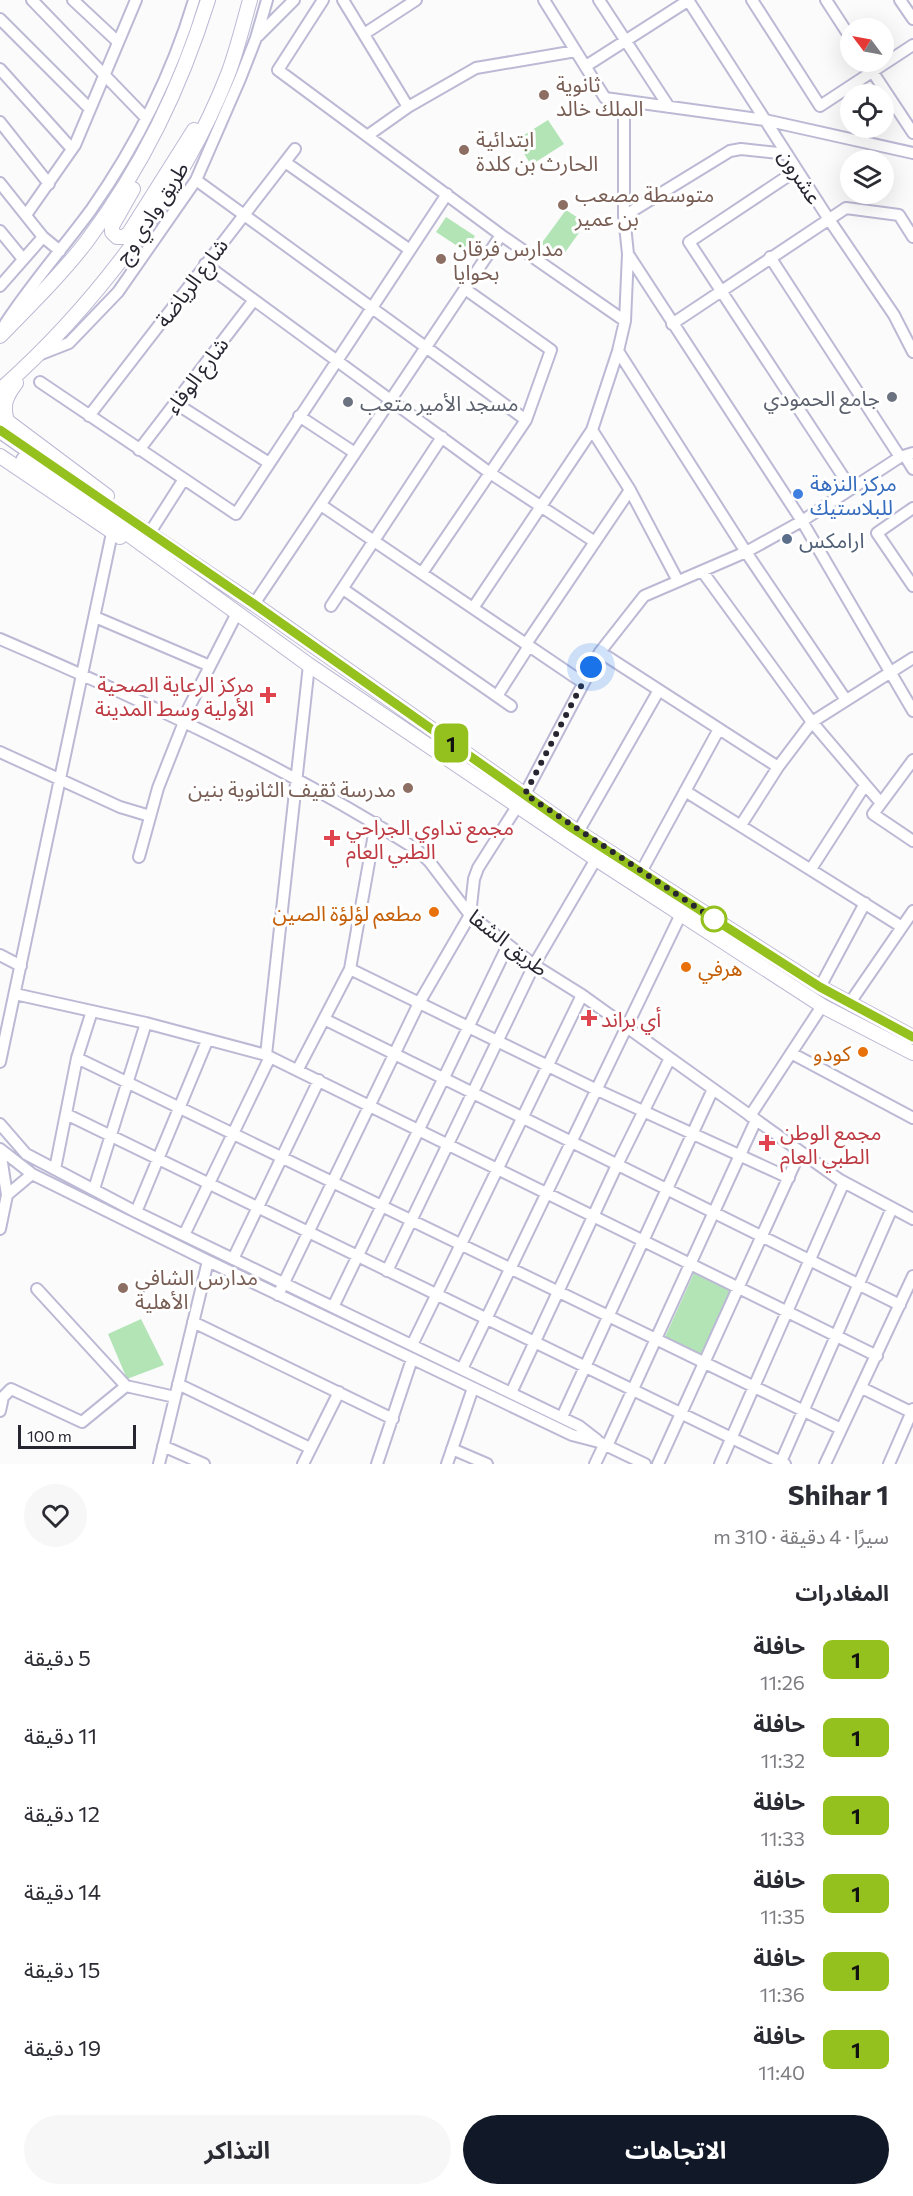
<!DOCTYPE html>
<html lang="ar">
<head>
<meta charset="utf-8">
<style>
  :root { --surface:#fff; --page:#f7f7f7; --text:#2b2b33; --muted:#7c7c81; --accent:#111827 }
  body { margin:0; font-family:Commissioner,"Noto Sans Arabic",sans-serif; background:var(--page); color:var(--text); direction:rtl; height:100vh; display:flex; flex-direction:column; font-size:22px; white-space:nowrap }
  * { box-sizing:border-box; margin:0 }
  p { font-size:20px; color:var(--muted) }
  .icon { flex:none; width:33px; height:33px; fill:none; stroke:currentColor; stroke-width:2; stroke-linecap:round; stroke-linejoin:round }
  .map { position:relative; height:1464px; overflow:hidden; direction:ltr }
  .side { display:flex; flex-direction:column; background:var(--surface); flex:1 }
  .side>* { flex:none }
  .badge { padding:0 12px; border-radius:9px; font-size:21px; line-height:39px }
  .needle { width:39px; rotate:302deg }
  .controls { position:absolute; left:840px; top:18px; display:grid; gap:12px }
  .controls a { display:grid; place-items:center; width:54px; height:54px; border-radius:50%; background:var(--surface); box-shadow:0 6px 24px #0002; font-size:30px }
  .scale { position:absolute; left:18px; bottom:15px; width:118px; box-sizing:border-box; padding-left:6px; border:3px solid #272530; border-top:0; font-size:16px; line-height:21px; white-space:nowrap; color:#272530; -webkit-text-stroke:4px #fff; paint-order:stroke }
  .you { position:absolute; width:30px; height:30px; margin:-15px; border:4px solid #fff; border-radius:50%; background:#1a73e8; box-shadow:0 0 0 9px #1a73e833 }
  .map>.badge { position:absolute; translate:-50% -50%; box-shadow:0 0 0 3px #fff }
  h2 { padding:0 24px; font-size:22px; line-height:54px }
  .round { display:grid; place-items:center; flex:none; width:63px; height:63px; border-radius:32px; background:var(--page) }
  .head { display:flex; align-items:center; justify-content:space-between; height:102px; padding:0 24px }
  h1 { font-size:28px; font-weight:700; line-height:45px }
  .cta { display:flex; gap:12px; margin-top:auto; padding:12px 24px }
  .cta a { flex:1; height:69px; border-radius:36px; background:var(--accent); color:#fff; font-size:24px; font-weight:700; line-height:69px; text-align:center }
  .cta a+a { background:var(--page); color:var(--text) }
  ul { padding:0; list-style:none }
  li { display:flex; align-items:center; gap:18px; height:78px; padding:0 24px }
  li div { flex:1 }
  li b { display:block; font-size:22px }
  li em { font-style:normal }
  li .badge { min-width:66px; font-weight:700; text-align:center }
  .map>svg:first-child { display:block }
  .green { fill:#b3e4b6 }
  .lines { fill:none; stroke-linecap:round; stroke-linejoin:round }
  .minor-casing { stroke:#bcb9d5; stroke-width:14 }
  .major-casing { stroke:#bcb9d5; stroke-width:16 }
  .highway-casing { stroke:#bcb9d5; stroke-width:18 }
  .minor { stroke:#fff; stroke-width:10 }
  .major { stroke:#fff; stroke-width:14 }
  .highway { stroke:#fff; stroke-width:15 }
  .line-casing { stroke:#fff; stroke-width:14 }
  .line { stroke:#95c11e; stroke-width:9 }
  .walk { stroke:#272530; stroke-width:6; stroke-dasharray:0 10.8 }
  .education-dot { fill:#8d6e63; stroke:#fff; stroke-width:2 }
  .worship-dot { fill:#6b7280; stroke:#fff; stroke-width:2 }
  .shop-dot { fill:#3f7fe0; stroke:#fff; stroke-width:2 }
  .service-dot { fill:#5c6f8a; stroke:#fff; stroke-width:2 }
  .health-dot { fill:#e0444e; stroke:#fff; stroke-width:2 }
  .food-dot { fill:#e8710a; stroke:#fff; stroke-width:2 }
  .stop-dot { fill:#fff; stroke:#95c11e; stroke-width:3 }
  .labels { text-anchor:middle; dominant-baseline:central; stroke-width:6; stroke-linejoin:round; paint-order:stroke }
  .education-label { font-size:21px; fill:#785e54; stroke:#fff; text-anchor:start }
  .street-label { font-size:21px; fill:#272530; stroke:#fff }
  .worship-label { font-size:21px; fill:#5b616d; stroke:#fff; text-anchor:end }
  .shop-label { font-size:21px; fill:#366cbe; stroke:#fff; text-anchor:start }
  .service-label { font-size:21px; fill:#4e5e75; stroke:#fff; text-anchor:start }
  .health-label { font-size:21px; fill:#be3a42; stroke:#fff; text-anchor:start }
  .food-label { font-size:21px; fill:#c56008; stroke:#fff; text-anchor:end }
</style>
</head>
<body>
<div class="map">
<svg width="913" height="1464" viewBox="0 0 913 1464">
  <rect width="100%" height="100%" fill="#fbfbfb"/>
  <!-- green -->
  <path class="green" d="M 548,120 L 564,144 L 531,165 L 516,140 Z
    M 566,210 L 586,223 L 561,258 L 541,244 Z
    M 446,217 L 475,236 L 465,251 L 436,232 Z
    M 694,1273 L 733,1290 L 701,1356 L 665,1337 Z
    M 141,1319 L 164,1365 L 127,1379 L 108,1334 Z"/>
  <g class="lines">
    <defs>
      <path id="minor" d="M 32,0 L 146,118
        M 73,0 L 118,42
        M 323,0 L 278,70 L 501,235 L 625,321
        M 343,0 L 408,107
        M 544,0 L 605,98 L 765,120 L 913,153
        M 599,0 L 669,107
        M 688,0 L 828,218 L 894,315 L 913,352
        M 752,0 L 820,106 L 913,45
        M 826,0 L 850,37
        M 900,0 L 913,19
        M 0,19 L 90,109
        M 364,34 L 416,0
        M 258,36 L 294,0
        M 866,62 L 913,133
        M 586,66 L 689,0
        M 0,69 L 72,149
        M 0,122 L 49,184
        M 367,136 L 408,107 L 476,68 L 576,51
        M 285,162 L 410,250
        M 797,170 L 689,242 L 850,487
        M 196,180 L 526,420
        M 0,183 L 43,237 L 0,286
        M 26,215 L 75,145 L 136,0
        M 624,216 L 730,151 L 741,149 L 787,154
        M 0,231 L 23,259
        M 43,237 L 60,251
        M 628,254 L 802,521 L 913,711
        M 770,257 L 900,457
        M 205,264 L 490,473 L 595,542
        M 5,324 C 31,284 63,248 91,210 C 135,147 172,74 194,0
        M 672,324 L 846,208 L 899,215 L 913,237
        M 618,351 L 746,552 L 846,700
        M 41,354 L 69,343 L 118,292 L 196,180 L 240,79 L 256,38 L 267,0
        M 40,382 L 236,514 L 447,194
        M 175,403 L 269,463
        M 89,416 L 295,149
        M 299,416 L 355,453
        M 592,430 L 630,490 L 678,581
        M 139,450 L 254,300
        M 905,456 L 913,469
        M 321,505 L 582,682
        M 913,508 L 877,533 L 913,586
        M 149,534 L 184,479
        M 702,571 L 812,722 L 880,802
        M 422,573 L 526,420 L 551,350 L 465,289
        M 343,589 L 511,706
        M 254,604 L 501,235
        M 331,606 L 442,437
        M 473,608 L 592,430 L 618,351 L 625,321 L 628,254 L 624,216 L 624,101
        M 95,617 L 210,666
        M 0,639 C 142,700 285,766 416,849 L 429,861 L 470,915 L 534,965 L 582,995 L 840,1180 L 913,1219
        M 526,644 L 630,490
        M 600,652 L 778,767
        M 497,696 L 529,646
        M 182,721 L 237,613
        M 0,752 L 120,807 L 150,816
        M 913,760 L 873,814 L 913,841
        M 685,791 L 902,927
        M 741,825 L 778,767 L 812,722 L 913,658
        M 578,832 L 659,690
        M 139,857 L 158,788 L 184,722
        M 811,869 L 865,785
        M 641,872 L 719,729
        M 0,955 L 21,966
        M 350,969 L 595,1089 L 789,1178
        M 820,987 L 865,903
        M 15,994 L 146,1023 L 266,1055 L 877,1356
        M 849,1004 L 913,911
        M 324,1019 L 900,1305
        M 791,1053 L 913,1118
        M 266,1055 L 309,665
        M 77,1058 L 841,1429
        M 0,1062 L 112,533
        M 298,1069 L 350,969 L 376,823
        M 66,1114 L 785,1464
        M 750,1116 L 822,1006
        M 0,1124 L 26,1154 L 136,1212 L 579,1426 L 597,1440
        M 0,1149 L 32,1174 L 208,1261 L 572,1435 L 599,1442 L 645,1464
        M 55,1169 L 77,1058 L 92,1011
        M 94,1189 L 146,1023
        M 7,1195 L 32,1174
        M 136,1212 L 207,1041
        M 0,1229 L 7,1195 L 0,1150
        M 184,1235 L 270,1057
        M 233,1259 L 319,1080
        M 387,1271 L 534,965 L 596,859
        M 37,1289 L 126,1386
        M 278,1295 L 419,1003 L 470,915 L 474,879 L 478,868 L 525,794 L 600,652 L 644,596 L 746,552 L 802,521 L 900,457 L 913,453
        M 333,1307 L 508,945
        M 193,1322 L 393,1419
        M 412,1345 L 582,995
        M 462,1369 L 681,914
        M 178,1384 L 310,1448
        M 862,1388 L 913,1413
        M 511,1393 L 617,1165 L 670,1058
        M 0,1411 L 3,1397 L 11,1389 L 82,1422 L 126,1386 L 175,1397
        M 562,1417 L 713,1089
        M 163,1446 L 204,1464
        M 607,1446 L 756,1120
        M 452,1449 L 487,1464
        M 159,1464 L 208,1261
        M 303,1464 L 339,1392
        M 377,1464 L 412,1359
        M 447,1464 L 473,1388
        M 595,1464 L 604,1445
        M 658,1464 L 800,1152
        M 720,1464 L 844,1182
        M 780,1464 L 892,1208
        M 825,1464 L 913,1276
        M 889,1464 L 913,1409"/>
      <path id="major" d="M 133,189 L 112,226 L 112,232 L 117,237 L 124,237 L 129,233 L 194,130
        M 0,336 C 29,306 61,275 87,241 C 143,166 180,89 208,0
        M 16,383 C 6,396 2,405 7,421 L 107,496
        M 0,390 C 94,307 182,192 228,74 C 237,50 243,25 250,0
        M 0,456 L 120,537
        M 91,494 L 254,604 L 572,828 L 820,987 L 913,1037
        M 85,503 L 309,665 L 596,859 L 824,1007 L 913,1053"/>
      <path id="highway" d="M 0,430 L 91,494
        M 24,460 L 85,503"/>
    </defs>
    <!-- minor casing -->
    <use href="#minor" class="minor-casing"/>
    <!-- major casing -->
    <use href="#major" class="major-casing"/>
    <!-- highway casing -->
    <use href="#highway" class="highway-casing"/>
    <!-- minor -->
    <use href="#minor" class="minor"/>
    <!-- major -->
    <use href="#major" class="major"/>
    <!-- highway -->
    <use href="#highway" class="highway"/>
  </g>
  <g class="lines">
    <defs>
      <path id="line" d="M 0,430 L 254,604 L 572,828 L 820,987 L 913,1037"/>
    </defs>
    <!-- line casing -->
    <use href="#line" class="line-casing"/>
    <!-- line -->
    <use href="#line" class="line"/>
    <!-- walk -->
    <path class="walk" d="M 591,667 L 525,794 L 714,919"/>
  </g>
  <!-- markers -->
  <g class="education-dot">
    <circle cx="544" cy="95" r="6"/>
    <circle cx="464" cy="150" r="6"/>
    <circle cx="563" cy="205" r="6"/>
    <circle cx="441" cy="259" r="6"/>
    <circle cx="408" cy="788" r="6"/>
    <circle cx="123" cy="1288" r="6"/>
  </g>
  <g class="worship-dot">
    <circle cx="892" cy="397" r="6"/>
    <circle cx="348" cy="402" r="6"/>
  </g>
  <circle class="shop-dot" cx="798" cy="494" r="6"/>
  <circle class="service-dot" cx="787" cy="539" r="6"/>
  <g class="health-dot">
    <path d="M265 686h6v6h6v6h-6v6h-6v-6h-6v-6h6z"/>
    <path d="M329 829h6v6h6v6h-6v6h-6v-6h-6v-6h6z"/>
    <path d="M586 1009h6v6h6v6h-6v6h-6v-6h-6v-6h6z"/>
    <path d="M764 1134h6v6h6v6h-6v6h-6v-6h-6v-6h6z"/>
  </g>
  <g class="food-dot">
    <circle cx="434" cy="912" r="6"/>
    <circle cx="686" cy="967" r="6"/>
    <circle cx="863" cy="1052" r="6"/>
  </g>
  <circle class="stop-dot" cx="714" cy="919" r="12"/>
  <g class="labels">
    <!-- education labels -->
    <g class="education-label">
      <text x="556" y="83">ثانوية<tspan x="556" dy="24">الملك خالد</tspan></text>
      <text x="476" y="138">ابتدائية<tspan x="476" dy="24">الحارث بن كلدة</tspan></text>
      <text x="575" y="193">متوسطة مصعب<tspan x="575" dy="24">بن عمير</tspan></text>
      <text x="453" y="247">مدارس فرقان<tspan x="453" dy="24">بحوايا</tspan></text>
      <text x="396" y="788" text-anchor="end">مدرسة ثقيف الثانوية بنين</text>
      <text x="135" y="1276">مدارس الشافي<tspan x="135" dy="24">الأهلية</tspan></text>
    </g>
    <!-- street labels -->
    <g class="street-label">
      <text transform="translate(801 176) rotate(57)">عشرون</text>
      <text transform="translate(151 212) rotate(-57)">طريق وادي وج</text>
      <text transform="translate(191 282) rotate(-53)">شارع الرياضة</text>
      <text transform="translate(196 375) rotate(-53)">شارع الوفاء</text>
      <text transform="translate(509 942) rotate(38)">طريق الشفا</text>
    </g>
    <!-- worship labels -->
    <g class="worship-label">
      <text x="880" y="397">جامع الحمودي</text>
      <text x="360" y="402" text-anchor="start">مسجد الأمير متعب</text>
    </g>
    <!-- shop labels -->
    <g class="shop-label">
      <text x="810" y="482">مركز النزهة<tspan x="810" dy="24">للبلاستيك</tspan></text>
    </g>
    <!-- service labels -->
    <g class="service-label">
      <text x="799" y="539">ارامكس</text>
    </g>
    <!-- health labels -->
    <g class="health-label">
      <text x="254" y="683" text-anchor="end">مركز الرعاية الصحية<tspan x="254" dy="24">الأولية وسط المدينة</tspan></text>
      <text x="346" y="826">مجمع تداوي الجراحي<tspan x="346" dy="24">الطبي العام</tspan></text>
      <text x="601" y="1018">أي براند</text>
      <text x="780" y="1131">مجمع الوطن<tspan x="780" dy="24">الطبي العام</tspan></text>
    </g>
    <!-- food labels -->
    <g class="food-label">
      <text x="422" y="912">مطعم لؤلؤة الصين</text>
      <text x="698" y="967" text-anchor="start">هرفي</text>
      <text x="851" y="1052">كودو</text>
    </g>
  </g>
</svg>
<div class="controls">
<a><svg class="needle" viewBox="-14 -14 28 28"><path d="M0-13l5 13h-10z" fill="#e53935"/><path d="M0 13l5-13h-10z" fill="#7c7c81"/></svg></a>
<a><svg class="icon" aria-label="locate" viewBox="0 0 24 24"><circle cx="12" cy="12" r="6"/><path d="M12 2v4M12 18v4M2 12h4M18 12h4"/></svg></a>
<a><svg class="icon" aria-label="layers" viewBox="0 0 24 24"><path d="M12 4l9 5-9 5-9-5zM3 14l9 5 9-5"/></svg></a>
</div>
<div class="scale">100 m</div>
<div class="you" style="left:591px;top:667px"></div>
<b class="badge" style="left:451px;top:743px;background:#95c11e;color:#111">1</b>
</div>
<section class="side">
<div class="head"><div><h1>Shihar 1</h1><p>سيرًا · 4 دقيقة · 310 m</p></div><a class="round"><svg class="icon" aria-label="heart" viewBox="0 0 24 24"><path d="M12 20l-8-8c-3-5 5-10 8-4 3-6 11-1 8 4z"/></svg></a></div>
<h2>المغادرات</h2>
<ul>
<li><span class="badge" style="background:#95c11e;color:#111">1</span><div><b>حافلة</b><p>11:26</p></div><em>5 دقيقة</em></li>
<li><span class="badge" style="background:#95c11e;color:#111">1</span><div><b>حافلة</b><p>11:32</p></div><em>11 دقيقة</em></li>
<li><span class="badge" style="background:#95c11e;color:#111">1</span><div><b>حافلة</b><p>11:33</p></div><em>12 دقيقة</em></li>
<li><span class="badge" style="background:#95c11e;color:#111">1</span><div><b>حافلة</b><p>11:35</p></div><em>14 دقيقة</em></li>
<li><span class="badge" style="background:#95c11e;color:#111">1</span><div><b>حافلة</b><p>11:36</p></div><em>15 دقيقة</em></li>
<li><span class="badge" style="background:#95c11e;color:#111">1</span><div><b>حافلة</b><p>11:40</p></div><em>19 دقيقة</em></li>
</ul>
<div class="cta"><a>الاتجاهات</a><a>التذاكر</a></div>
</section>
</body>
</html>
